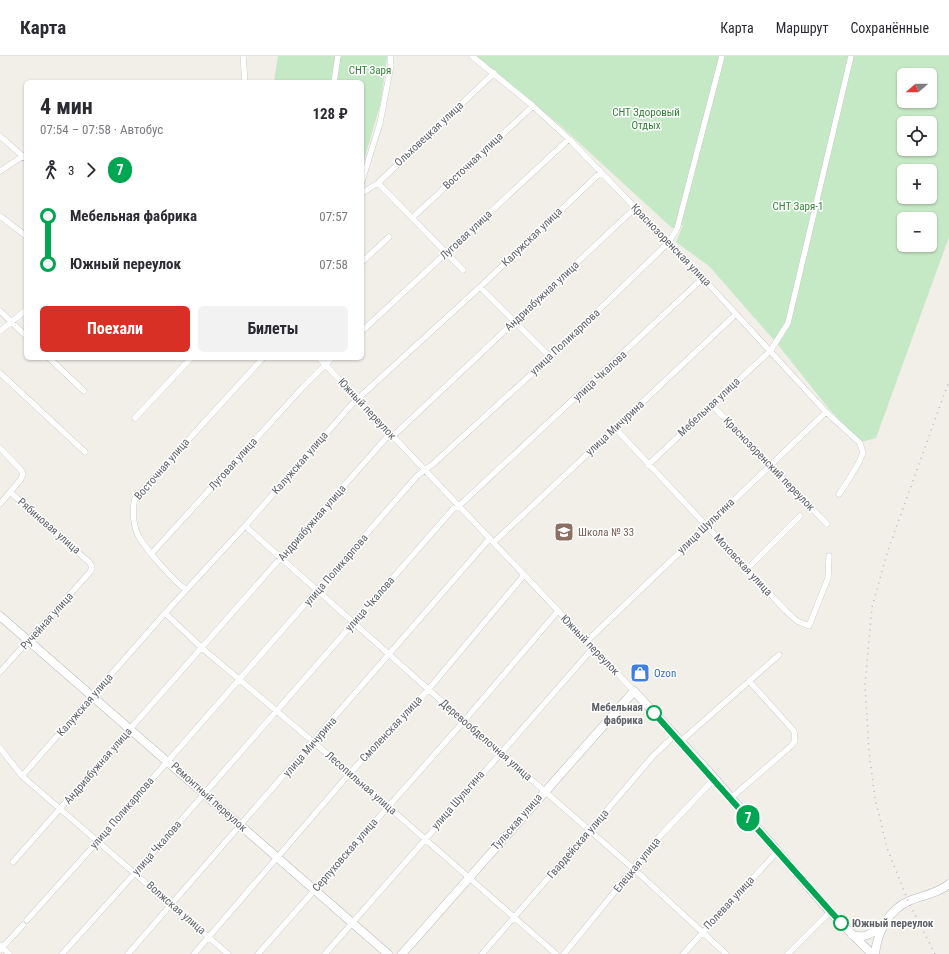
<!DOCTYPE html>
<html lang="ru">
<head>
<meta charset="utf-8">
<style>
  :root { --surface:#fff; --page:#f2f2f3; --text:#2b2b33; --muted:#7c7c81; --line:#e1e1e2; --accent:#d93025 }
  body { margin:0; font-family:"Roboto Condensed",sans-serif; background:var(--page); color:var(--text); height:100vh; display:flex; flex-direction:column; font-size:15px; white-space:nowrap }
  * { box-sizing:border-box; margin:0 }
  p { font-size:13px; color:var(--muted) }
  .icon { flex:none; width:22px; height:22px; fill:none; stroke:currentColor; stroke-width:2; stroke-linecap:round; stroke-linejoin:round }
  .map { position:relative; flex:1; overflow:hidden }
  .side { position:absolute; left:24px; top:24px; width:340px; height:280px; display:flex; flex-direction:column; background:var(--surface); border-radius:6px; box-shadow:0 1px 3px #0004 }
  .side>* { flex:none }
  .badge { padding:0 8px; border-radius:13px; font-size:14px; line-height:26px }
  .needle { width:26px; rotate:250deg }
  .controls { position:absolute; left:897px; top:12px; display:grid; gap:8px }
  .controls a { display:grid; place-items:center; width:40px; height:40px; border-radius:6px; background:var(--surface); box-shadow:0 1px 3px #0004; font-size:20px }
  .map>.badge { position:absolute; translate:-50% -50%; box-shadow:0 0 0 2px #fff }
  .legs { display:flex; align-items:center; gap:6px; height:44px; padding:0 16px; font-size:13px }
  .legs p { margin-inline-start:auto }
  .overview { display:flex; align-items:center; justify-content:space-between; height:68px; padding:0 16px }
  h1 { font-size:22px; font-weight:700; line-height:30px }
  .primary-button { display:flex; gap:8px; margin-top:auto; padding:8px 16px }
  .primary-button a { flex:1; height:46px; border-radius:6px; background:var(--accent); color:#fff; font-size:16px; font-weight:700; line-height:46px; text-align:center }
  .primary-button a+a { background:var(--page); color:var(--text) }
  ul { padding:0 16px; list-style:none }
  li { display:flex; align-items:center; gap:14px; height:48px; font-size:15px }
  li i { display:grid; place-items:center; width:6px; height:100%; margin:0 5px; background:currentColor }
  li i::after { content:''; width:10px; height:10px; margin:-5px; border:3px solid; border-radius:50%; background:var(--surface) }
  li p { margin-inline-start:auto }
  li:first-child i { background:linear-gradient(#0000 50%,currentColor 0) }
  li:last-child i { background:linear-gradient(currentColor 50%,#0000 0) }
  header { display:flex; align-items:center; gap:24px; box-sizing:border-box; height:56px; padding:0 20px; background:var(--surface); border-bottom:1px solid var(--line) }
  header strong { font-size:19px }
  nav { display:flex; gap:22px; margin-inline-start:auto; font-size:14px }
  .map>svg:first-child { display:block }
  .garden { fill:#c5e8c5; fill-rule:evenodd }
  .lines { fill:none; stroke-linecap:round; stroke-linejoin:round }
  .street-casing { stroke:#b5b8bc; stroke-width:6 }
  .secondary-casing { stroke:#b6babf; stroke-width:9 }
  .street { stroke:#fff; stroke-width:5.5 }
  .secondary { stroke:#fff; stroke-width:8 }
  .rail { stroke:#b6b7b8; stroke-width:1.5; stroke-dasharray:1 5; stroke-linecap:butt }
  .line-1-casing { stroke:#fff; stroke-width:9 }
  .line-1 { stroke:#00a651; stroke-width:6 }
  .stop-1-dot { fill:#fff; stroke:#00a651; stroke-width:2 }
  .labels { text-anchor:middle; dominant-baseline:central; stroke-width:3; stroke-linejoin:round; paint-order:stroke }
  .park-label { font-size:11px; fill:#348238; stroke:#fff }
  .street-label { font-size:11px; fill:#5f6368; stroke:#fff }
  .education-label { font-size:11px; fill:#785e54; stroke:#fff; text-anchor:start }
  .shop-label { font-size:11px; fill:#366cbe; stroke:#fff; text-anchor:start }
  .stop-label { font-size:11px; font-weight:bold; fill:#5f6368; stroke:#fff; text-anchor:end }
</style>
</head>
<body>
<header>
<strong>Карта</strong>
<nav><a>Карта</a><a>Маршрут</a><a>Сохранённые</a></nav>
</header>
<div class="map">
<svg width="949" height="898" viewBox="0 0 949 898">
  <rect width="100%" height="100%" fill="#f1efe8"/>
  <!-- garden -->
  <path class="garden" d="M 278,0 L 387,0 L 381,45 L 362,112 L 362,26 L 274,26 Z
    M 477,0 L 949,0 L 949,181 L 876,382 L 861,386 L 829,353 L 779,290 L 709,210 L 676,186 L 683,169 L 672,172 L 563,72 ZM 904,19 L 930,19 L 930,45 L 904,45 ZM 904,67 L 930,67 L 930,93 L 904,93 ZM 904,115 L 930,115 L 930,141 L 904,141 ZM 904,163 L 930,163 L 930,189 L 904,189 Z"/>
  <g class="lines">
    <defs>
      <path id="street" d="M 243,0 L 245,26
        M 472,0 L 533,50 L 569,83 L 703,222 L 826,356 L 860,387 L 863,397 C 857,412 848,425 839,438
        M 334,26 L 338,0
        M 0,80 L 26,103
        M 0,115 L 25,99
        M 362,125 L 380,67 L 391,9 L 390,0
        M 378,127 L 463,214
        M 362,137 L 378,127 L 494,17
        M 0,160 L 26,180
        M 413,161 L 533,50
        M 362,206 L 389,181
        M 480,231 L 550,301
        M 0,255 L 26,280
        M 0,275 L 26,254
        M 362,275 L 569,83
        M 49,302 L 84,335
        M 319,302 L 634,635
        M 0,317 L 85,396
        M 711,348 L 827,468
        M 135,362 L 191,302
        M 615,372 L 786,555 L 797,565 L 809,570 L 828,522 L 829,500
        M 0,392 L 21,414 L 23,418 L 21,423 L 0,448
        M 648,409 L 771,294 L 788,267 L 851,0
        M 245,470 L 464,665 L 634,813 L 726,898
        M 494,486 L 736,258
        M 152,497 L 303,331 L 332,302
        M 748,512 L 800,460
        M 186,534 C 171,522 149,497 139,481 C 133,470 132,454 135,442 L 263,302
        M 165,557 L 202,592 L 350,717 L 556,898
        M 587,585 L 826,356
        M 0,616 L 90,516 L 92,512 L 90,507 L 10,436
        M 681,685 L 779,599
        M 0,692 L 22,720 L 228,898
        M 22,720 L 165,557 L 245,470 L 353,347 L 480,231 L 601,116
        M 731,742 L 791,690 L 795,685 L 794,675 L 749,625
        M 13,806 L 386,382 L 393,380 L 635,152
        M 27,864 L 98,785 L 417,420 L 433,408 L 550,301 L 668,187 L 677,173 L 722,0
        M 1,890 L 9,898
        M 0,894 L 23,869
        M 62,898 L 135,817 L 453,453 L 460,449 L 703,222
        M 128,898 L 490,482
        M 194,898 L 350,717 L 428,634 L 524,519
        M 258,898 L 464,665 L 558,555
        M 325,898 L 593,592
        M 482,898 L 590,774 L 653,700 L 675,679
        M 564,898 L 660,780 L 714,723
        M 683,898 L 777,796
        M 788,898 L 830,856"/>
      <path id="secondary" d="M 0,560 L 388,898
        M 852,879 C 864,883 872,878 882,869
        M 402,898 L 634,635 L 710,717 L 830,856 L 872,898
        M 875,898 C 877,877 889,853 909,845 C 923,839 937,838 949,828"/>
    </defs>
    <!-- street casing -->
    <use href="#street" class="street-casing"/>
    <!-- secondary casing -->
    <use href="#secondary" class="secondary-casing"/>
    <!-- street -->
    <use href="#street" class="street"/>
    <!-- secondary -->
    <use href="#secondary" class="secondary"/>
    <!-- rail -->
    <path class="rail" d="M 935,898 L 908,845 L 887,792 L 875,742 L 869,696 L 865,629 L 872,551 L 888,494 L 949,325"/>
  </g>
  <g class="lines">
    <defs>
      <path id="line-1" d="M 654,657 L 841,867"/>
    </defs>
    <!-- line-1 casing -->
    <use href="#line-1" class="line-1-casing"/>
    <!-- line-1 -->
    <use href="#line-1" class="line-1"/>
  </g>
  <!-- icons -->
  <defs>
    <symbol id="school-square" viewBox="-11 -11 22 22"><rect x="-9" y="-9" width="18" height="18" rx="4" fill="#8d6e63" stroke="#fff"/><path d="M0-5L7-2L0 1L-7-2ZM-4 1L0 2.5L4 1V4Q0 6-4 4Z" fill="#fff"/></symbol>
    <symbol id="shop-square" viewBox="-11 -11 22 22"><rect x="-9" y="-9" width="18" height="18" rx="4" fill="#3f7fe0" stroke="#fff"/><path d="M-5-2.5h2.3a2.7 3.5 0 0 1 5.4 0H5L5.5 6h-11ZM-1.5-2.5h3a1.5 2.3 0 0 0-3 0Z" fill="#fff"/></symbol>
  </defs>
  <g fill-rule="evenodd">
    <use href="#school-square" x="553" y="465" width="22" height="22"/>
    <use href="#shop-square" x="629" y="606" width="22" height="22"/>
  </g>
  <!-- markers -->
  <g class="stop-1-dot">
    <circle cx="654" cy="657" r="7"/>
    <circle cx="841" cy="867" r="7"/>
  </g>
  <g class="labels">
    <!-- park labels -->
    <g class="park-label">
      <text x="370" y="14">СНТ Заря</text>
      <text x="646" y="56">СНТ Здоровый<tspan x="646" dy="13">Отдых</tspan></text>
      <text x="798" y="150">СНТ Заря-1</text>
    </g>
    <!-- street labels -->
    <g class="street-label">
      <text transform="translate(429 78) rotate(-43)">Ольховецкая улица</text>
      <text transform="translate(473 105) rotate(-43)">Восточная улица</text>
      <text transform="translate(466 179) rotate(-43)">Луговая улица</text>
      <text transform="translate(532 181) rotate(-44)">Калужская улица</text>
      <text transform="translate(671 189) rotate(46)">Краснозоренская улица</text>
      <text transform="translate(542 240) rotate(-43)">Андриабужная улица</text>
      <text transform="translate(565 286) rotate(-43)">улица Поликарпова</text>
      <text transform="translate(600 320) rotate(-43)">улица Чкалова</text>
      <text transform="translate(709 351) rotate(-43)">Мебельная улица</text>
      <text transform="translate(367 353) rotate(47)">Южный переулок</text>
      <text transform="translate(615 372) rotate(-43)">улица Мичурина</text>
      <text transform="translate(300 407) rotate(-49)">Калужская улица</text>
      <text transform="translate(233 408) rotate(-48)">Луговая улица</text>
      <text transform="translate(769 408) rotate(46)">Краснозоренский переулок</text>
      <text transform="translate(162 413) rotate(-49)">Восточная улица</text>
      <text transform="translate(312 467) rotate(-49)">Андриабужная улица</text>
      <text transform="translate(49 470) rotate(41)">Рябиновая улица</text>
      <text transform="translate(706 470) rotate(-44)">улица Шульгина</text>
      <text transform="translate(743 509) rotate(47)">Моховская улица</text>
      <text transform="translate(336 514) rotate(-49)">улица Поликарпова</text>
      <text transform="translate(370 548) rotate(-49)">улица Чкалова</text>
      <text transform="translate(47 565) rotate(-48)">Ручейная улица</text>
      <text transform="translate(590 589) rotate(46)">Южный переулок</text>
      <text transform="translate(85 649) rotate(-49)">Калужская улица</text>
      <text transform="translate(391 673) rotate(-47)">Смоленская улица</text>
      <text transform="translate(486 684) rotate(41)">Деревообделочная улица</text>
      <text transform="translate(310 691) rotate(-49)">улица Мичурина</text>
      <text transform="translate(98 710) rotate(-49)">Андриабужная улица</text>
      <text transform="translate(361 727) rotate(41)">Лесопильная улица</text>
      <text transform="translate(209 741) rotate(42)">Ремонтный переулок</text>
      <text transform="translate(458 744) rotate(-49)">улица Шульгина</text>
      <text transform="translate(122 757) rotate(-49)">улица Поликарпова</text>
      <text transform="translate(517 766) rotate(-49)">Тульская улица</text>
      <text transform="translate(578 788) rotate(-49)">Гвардейская улица</text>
      <text transform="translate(157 792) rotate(-49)">улица Чкалова</text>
      <text transform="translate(345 799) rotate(-49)">Серпуховская улица</text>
      <text transform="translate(637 809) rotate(-51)">Елецкая улица</text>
      <text transform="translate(729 847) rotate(-47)">Полевая улица</text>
      <text transform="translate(176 852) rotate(41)">Волжская улица</text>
    </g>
    <!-- education labels -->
    <g class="education-label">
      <text x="578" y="476">Школа № 33</text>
    </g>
    <!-- shop labels -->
    <g class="shop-label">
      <text x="654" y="617">Ozon</text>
    </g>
    <!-- stop labels -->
    <g class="stop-label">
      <text x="643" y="651">Мебельная<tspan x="643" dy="13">фабрика</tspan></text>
      <text x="852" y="867" text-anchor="start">Южный переулок</text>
    </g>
  </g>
</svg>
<div class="controls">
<a><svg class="needle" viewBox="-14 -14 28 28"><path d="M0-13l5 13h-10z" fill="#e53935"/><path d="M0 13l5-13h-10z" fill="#7c7c81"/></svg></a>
<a><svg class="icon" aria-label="locate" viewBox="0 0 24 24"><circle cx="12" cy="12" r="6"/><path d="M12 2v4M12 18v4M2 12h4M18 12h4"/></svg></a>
<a>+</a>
<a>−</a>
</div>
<b class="badge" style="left:748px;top:762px;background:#00a651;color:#fff">7</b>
<section class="side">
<div class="overview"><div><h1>4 мин</h1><p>07:54 – 07:58 · Автобус</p></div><b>128 ₽</b></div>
<div class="legs"><svg class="icon" aria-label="walk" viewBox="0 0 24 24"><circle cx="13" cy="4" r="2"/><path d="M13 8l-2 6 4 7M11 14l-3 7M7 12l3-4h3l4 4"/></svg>3<svg class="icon" aria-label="forward" viewBox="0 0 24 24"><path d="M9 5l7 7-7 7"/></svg><b class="badge" style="background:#00a651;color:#fff">7</b></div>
<ul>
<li><i style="color:#00a651"></i><b>Мебельная фабрика</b><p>07:57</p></li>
<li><i style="color:#00a651"></i><b>Южный переулок</b><p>07:58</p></li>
</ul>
<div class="primary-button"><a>Поехали</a><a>Билеты</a></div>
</section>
</div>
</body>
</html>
